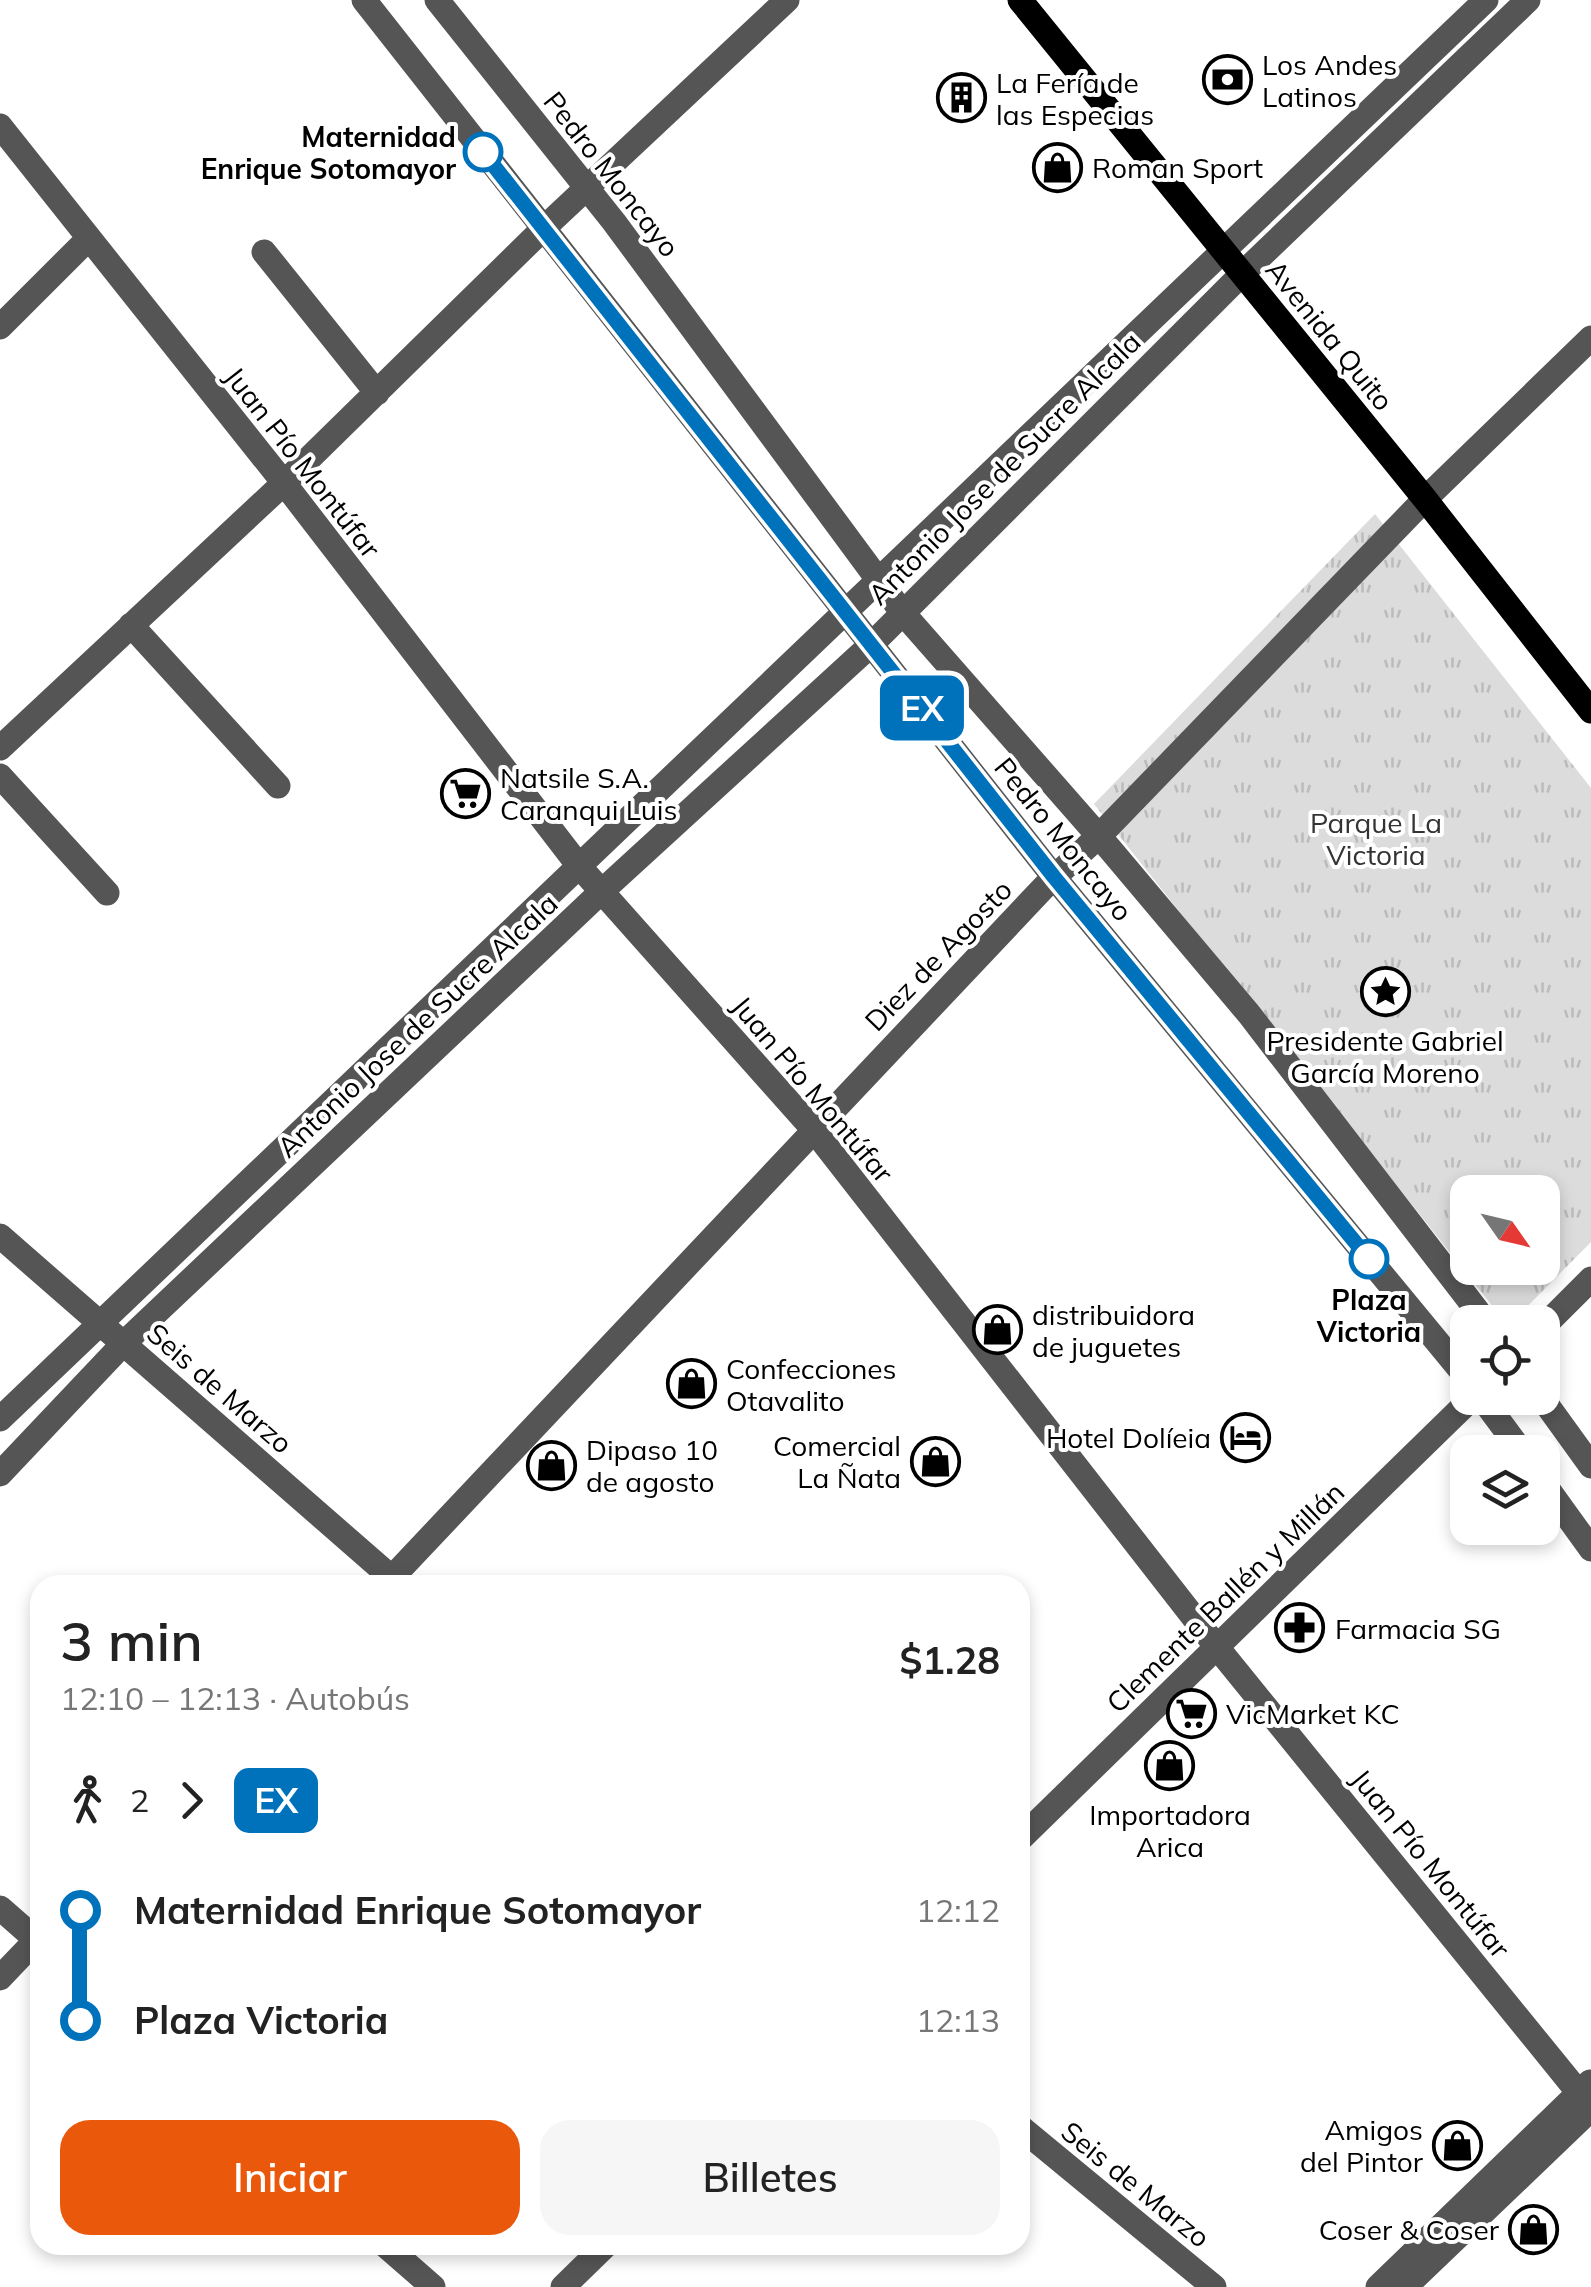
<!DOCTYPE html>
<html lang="es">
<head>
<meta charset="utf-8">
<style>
  :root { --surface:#fff; --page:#f6f6f6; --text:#222; --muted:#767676; --accent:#ea580c }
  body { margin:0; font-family:Mulish,sans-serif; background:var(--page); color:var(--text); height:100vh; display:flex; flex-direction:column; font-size:38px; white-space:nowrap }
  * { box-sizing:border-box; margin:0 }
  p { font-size:32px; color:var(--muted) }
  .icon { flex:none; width:55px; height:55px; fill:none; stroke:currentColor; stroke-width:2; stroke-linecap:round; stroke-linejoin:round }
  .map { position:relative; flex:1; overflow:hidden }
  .panel { position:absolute; left:30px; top:1575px; width:1000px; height:680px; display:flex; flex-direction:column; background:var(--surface); border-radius:30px; box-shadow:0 5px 15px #0003 }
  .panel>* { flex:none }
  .badge { padding:0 20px; border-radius:15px; font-size:35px; line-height:65px }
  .needle { width:65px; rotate:124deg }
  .buttons { position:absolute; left:1450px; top:1175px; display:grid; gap:20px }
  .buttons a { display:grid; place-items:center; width:110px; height:110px; border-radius:20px; background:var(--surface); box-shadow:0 5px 15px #0003; font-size:50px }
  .map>.badge { position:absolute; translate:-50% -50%; box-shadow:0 0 0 5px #fff }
  .legs { display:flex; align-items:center; gap:15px; height:110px; padding:0 30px; font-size:32px }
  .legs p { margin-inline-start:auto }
  .head { display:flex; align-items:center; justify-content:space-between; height:170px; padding:0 30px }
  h1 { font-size:55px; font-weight:600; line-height:75px }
  .button { display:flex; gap:20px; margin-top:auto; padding:20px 30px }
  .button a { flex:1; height:115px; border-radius:30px; background:var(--accent); color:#fff; font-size:40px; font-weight:600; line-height:115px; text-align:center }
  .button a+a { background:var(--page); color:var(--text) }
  ul { padding:0 30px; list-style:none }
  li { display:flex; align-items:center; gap:35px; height:110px; font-size:38px }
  li i { display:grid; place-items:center; width:15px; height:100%; margin:0 12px; background:currentColor }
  li i::after { content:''; width:25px; height:25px; margin:-12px; border:8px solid; border-radius:50%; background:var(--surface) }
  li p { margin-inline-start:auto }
  li:first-child i { background:linear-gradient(#0000 50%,currentColor 0) }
  li:last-child i { background:linear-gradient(currentColor 50%,#0000 0) }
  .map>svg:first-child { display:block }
  .park { fill:url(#park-tufts); fill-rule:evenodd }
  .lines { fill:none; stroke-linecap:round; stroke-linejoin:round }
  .minor { stroke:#555; stroke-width:25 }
  .major { stroke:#000; stroke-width:25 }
  .line-1-casing { stroke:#fff; stroke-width:22 }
  .line-1 { stroke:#0072bc; stroke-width:15 }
  .stop-1-dot { fill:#fff; stroke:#0072bc; stroke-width:5 }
  .labels { text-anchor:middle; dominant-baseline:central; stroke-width:8; stroke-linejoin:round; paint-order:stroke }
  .poi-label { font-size:28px; fill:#000; stroke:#fff; text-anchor:start }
  .stop-label { font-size:28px; font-weight:bold; fill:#000; stroke:#fff; text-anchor:end }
  .street-label { font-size:28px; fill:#000; stroke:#fff }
  .park-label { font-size:28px; fill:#333; stroke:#fff }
</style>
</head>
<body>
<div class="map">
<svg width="1591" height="2287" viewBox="0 0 1591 2287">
  <defs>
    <pattern id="park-tufts" width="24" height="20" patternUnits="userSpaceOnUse" patternTransform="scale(2.5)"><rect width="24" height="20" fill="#dcdcdc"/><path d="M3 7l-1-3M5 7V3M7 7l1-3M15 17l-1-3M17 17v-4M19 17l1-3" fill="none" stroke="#bbb"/></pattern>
  </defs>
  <rect width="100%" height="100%" fill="#fff"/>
  <!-- park -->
  <path class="park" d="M 1375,514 L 1591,788 L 1591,1242 L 1512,1322 L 1505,1322 L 1094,804 ZM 1468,1192 L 1542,1192 L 1542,1268 L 1468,1268 Z"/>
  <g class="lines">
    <!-- minor -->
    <path class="minor" d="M 364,0 L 1054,877 L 1468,1379
      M 437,0 L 614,222 L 902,612 L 1110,849 L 1249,1014 L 1486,1322
      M 0,126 L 284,483 L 579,866 L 813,1129 L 1216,1646 L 1579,2093
      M 264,252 L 377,393
      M 0,327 L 88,239
      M 131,625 L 278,786
      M 0,748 L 284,483 L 545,227 L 787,0
      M 0,776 L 107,893
      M 0,1236 L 400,1585
      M 1542,1328 L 1591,1279
      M 1482,1398 L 1522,1452
      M 1542,1398 L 1591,1466
      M 0,1419 L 1486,0
      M 0,1474 L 123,1344 L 601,892 L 872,644 L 1242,274 L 1528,0
      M 1542,1481 L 1591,1549
      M 385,1585 L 1047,884 L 1103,832 L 1425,499 L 1591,338
      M 1020,1839 L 1472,1398
      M 0,1908 L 40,1943
      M 0,1978 L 40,1936
      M 1020,2127 L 1214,2287
      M 385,2245 L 433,2287
      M 563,2287 L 606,2245
      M 1378,2287 L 1590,2082
      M 1405,2287 L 1591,2109"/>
    <!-- major -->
    <path class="major" d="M 1020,0 L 1425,499 L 1591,711"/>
  </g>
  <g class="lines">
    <defs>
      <path id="line-1" d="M 483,152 L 1054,877 L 1369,1259"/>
    </defs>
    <!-- line-1 casing -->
    <use href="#line-1" class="line-1-casing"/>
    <!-- line-1 -->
    <use href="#line-1" class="line-1"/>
  </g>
  <!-- icons -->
  <defs>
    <symbol id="bank-ring" viewBox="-11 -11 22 22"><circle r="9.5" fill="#fff" stroke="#000" stroke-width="1.5"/><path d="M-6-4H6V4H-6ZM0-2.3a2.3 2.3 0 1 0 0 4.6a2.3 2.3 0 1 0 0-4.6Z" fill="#000"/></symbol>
    <symbol id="building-ring" viewBox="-11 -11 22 22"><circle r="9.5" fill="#fff" stroke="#000" stroke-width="1.5"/><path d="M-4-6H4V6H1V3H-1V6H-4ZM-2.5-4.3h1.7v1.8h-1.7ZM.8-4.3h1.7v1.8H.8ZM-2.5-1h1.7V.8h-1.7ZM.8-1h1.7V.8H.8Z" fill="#000"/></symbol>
    <symbol id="shop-ring" viewBox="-11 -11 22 22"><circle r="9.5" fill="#fff" stroke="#000" stroke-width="1.5"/><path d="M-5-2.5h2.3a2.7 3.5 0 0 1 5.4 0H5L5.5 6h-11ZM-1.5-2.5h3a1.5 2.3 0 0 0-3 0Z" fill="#000"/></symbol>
    <symbol id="supermarket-ring" viewBox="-11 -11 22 22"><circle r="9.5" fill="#fff" stroke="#000" stroke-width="1.5"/><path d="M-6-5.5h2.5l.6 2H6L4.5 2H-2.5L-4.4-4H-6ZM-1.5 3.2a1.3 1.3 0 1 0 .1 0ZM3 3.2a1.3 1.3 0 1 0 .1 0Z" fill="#000"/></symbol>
    <symbol id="sight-ring" viewBox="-11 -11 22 22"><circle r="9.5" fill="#fff" stroke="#000" stroke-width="1.5"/><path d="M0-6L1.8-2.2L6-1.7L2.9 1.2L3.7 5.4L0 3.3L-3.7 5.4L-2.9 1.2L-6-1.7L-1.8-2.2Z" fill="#000"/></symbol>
    <symbol id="hotel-ring" viewBox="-11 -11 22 22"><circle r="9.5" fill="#fff" stroke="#000" stroke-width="1.5"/><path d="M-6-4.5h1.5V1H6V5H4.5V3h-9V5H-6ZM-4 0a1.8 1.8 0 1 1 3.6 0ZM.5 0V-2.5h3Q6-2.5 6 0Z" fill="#000"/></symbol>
    <symbol id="pharmacy-ring" viewBox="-11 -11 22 22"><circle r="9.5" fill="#fff" stroke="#000" stroke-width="1.5"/><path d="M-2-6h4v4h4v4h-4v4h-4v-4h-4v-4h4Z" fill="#000"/></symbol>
  </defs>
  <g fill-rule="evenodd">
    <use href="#bank-ring" x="1200" y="52" width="55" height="55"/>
    <use href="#building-ring" x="934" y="70" width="55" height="55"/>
    <use href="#shop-ring" x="1030" y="140" width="55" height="55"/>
    <use href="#supermarket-ring" x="438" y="766" width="55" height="55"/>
    <use href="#sight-ring" x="1358" y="964" width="55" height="55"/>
    <use href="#shop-ring" x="970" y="1302" width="55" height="55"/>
    <use href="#shop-ring" x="664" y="1356" width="55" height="55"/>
    <use href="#hotel-ring" x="1218" y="1410" width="55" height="55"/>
    <use href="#shop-ring" x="908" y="1434" width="55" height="55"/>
    <use href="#shop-ring" x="524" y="1438" width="55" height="55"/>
    <use href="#pharmacy-ring" x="1272" y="1600" width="55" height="55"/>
    <use href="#supermarket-ring" x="1164" y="1686" width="55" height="55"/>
    <use href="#shop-ring" x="1142" y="1738" width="55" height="55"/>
    <use href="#shop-ring" x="1430" y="2118" width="55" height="55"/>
    <use href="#shop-ring" x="1506" y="2202" width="55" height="55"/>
  </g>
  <!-- markers -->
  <g class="stop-1-dot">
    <circle cx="483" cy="152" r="18"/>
    <circle cx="1369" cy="1259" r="18"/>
  </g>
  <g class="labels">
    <!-- poi labels -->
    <g class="poi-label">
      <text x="1262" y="64">Los Andes<tspan x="1262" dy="32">Latinos</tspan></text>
      <text x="996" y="82">La Fería de<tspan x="996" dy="32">las Especias</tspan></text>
      <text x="1092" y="167">Roman Sport</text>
      <text x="500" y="777">Natsile S.A.<tspan x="500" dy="32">Caranqui Luis</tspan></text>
      <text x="1385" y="1040" text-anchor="middle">Presidente Gabriel<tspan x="1385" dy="32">García Moreno</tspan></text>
      <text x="1032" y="1314">distribuidora<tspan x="1032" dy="32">de juguetes</tspan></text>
      <text x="726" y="1368">Confecciones<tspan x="726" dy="32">Otavalito</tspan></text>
      <text x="1211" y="1437" text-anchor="end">Hotel Dolíeia</text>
      <text x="901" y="1445" text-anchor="end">Comercial<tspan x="901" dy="32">La Ñata</tspan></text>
      <text x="586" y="1449">Dipaso 10<tspan x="586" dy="32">de agosto</tspan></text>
      <text x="1335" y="1628">Farmacia SG</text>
      <text x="1226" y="1713">VicMarket KC</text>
      <text x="1170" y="1814" text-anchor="middle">Importadora<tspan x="1170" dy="32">Arica</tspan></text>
      <text x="1423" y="2129" text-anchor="end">Amigos<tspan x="1423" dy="32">del Pintor</tspan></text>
      <text x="1499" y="2229" text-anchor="end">Coser &amp; Coser</text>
    </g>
    <!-- stop labels -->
    <g class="stop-label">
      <text x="456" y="136">Maternidad<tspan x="456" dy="32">Enrique Sotomayor</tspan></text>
      <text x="1369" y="1299" text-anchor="middle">Plaza<tspan x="1369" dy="32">Victoria</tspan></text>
    </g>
    <!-- street labels -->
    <g class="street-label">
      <text transform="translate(612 174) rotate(52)">Pedro Moncayo</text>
      <text transform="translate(1330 335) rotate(51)">Avenida Quito</text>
      <text transform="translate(303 462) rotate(52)">Juan Pío Montúfar</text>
      <text transform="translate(1004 468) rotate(-45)">Antonio Jose de Sucre Alcala</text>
      <text transform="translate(1064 839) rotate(51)">Pedro Moncayo</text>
      <text transform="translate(938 955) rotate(-46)">Diez de Agosto</text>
      <text transform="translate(417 1025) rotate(-43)">Antonio Jose de Sucre Alcala</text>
      <text transform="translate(813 1089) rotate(50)">Juan Pío Montúfar</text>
      <text transform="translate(220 1388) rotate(41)">Seis de Marzo</text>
      <text transform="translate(1225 1597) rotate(-44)">Clemente Ballén y Millán</text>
      <text transform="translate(1431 1863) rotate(51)">Juan Pío Montúfar</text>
      <text transform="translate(1136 2184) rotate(39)">Seis de Marzo</text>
    </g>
    <!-- park labels -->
    <g class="park-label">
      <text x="1376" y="822">Parque La<tspan x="1376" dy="32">Victoria</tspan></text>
    </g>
  </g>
</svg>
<div class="buttons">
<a><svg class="needle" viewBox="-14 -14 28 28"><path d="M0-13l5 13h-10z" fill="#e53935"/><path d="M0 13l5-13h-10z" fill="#767676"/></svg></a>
<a><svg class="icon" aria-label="locate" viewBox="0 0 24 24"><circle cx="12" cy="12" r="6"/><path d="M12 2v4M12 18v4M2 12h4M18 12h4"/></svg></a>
<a><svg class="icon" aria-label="layers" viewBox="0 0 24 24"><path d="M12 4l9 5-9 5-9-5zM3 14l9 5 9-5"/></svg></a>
</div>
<b class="badge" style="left:922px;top:708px;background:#0072bc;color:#fff">EX</b>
<section class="panel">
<div class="head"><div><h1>3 min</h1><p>12:10 – 12:13 · Autobús</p></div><b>$1.28</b></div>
<div class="legs"><svg class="icon" aria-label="walk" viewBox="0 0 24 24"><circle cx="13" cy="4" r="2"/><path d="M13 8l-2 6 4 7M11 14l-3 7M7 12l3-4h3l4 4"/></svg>2<svg class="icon" aria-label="forward" viewBox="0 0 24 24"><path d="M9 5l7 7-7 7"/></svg><b class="badge" style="background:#0072bc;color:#fff">EX</b></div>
<ul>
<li><i style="color:#0072bc"></i><b>Maternidad Enrique Sotomayor</b><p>12:12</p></li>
<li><i style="color:#0072bc"></i><b>Plaza Victoria</b><p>12:13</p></li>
</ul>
<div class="button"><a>Iniciar</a><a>Billetes</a></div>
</section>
</div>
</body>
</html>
